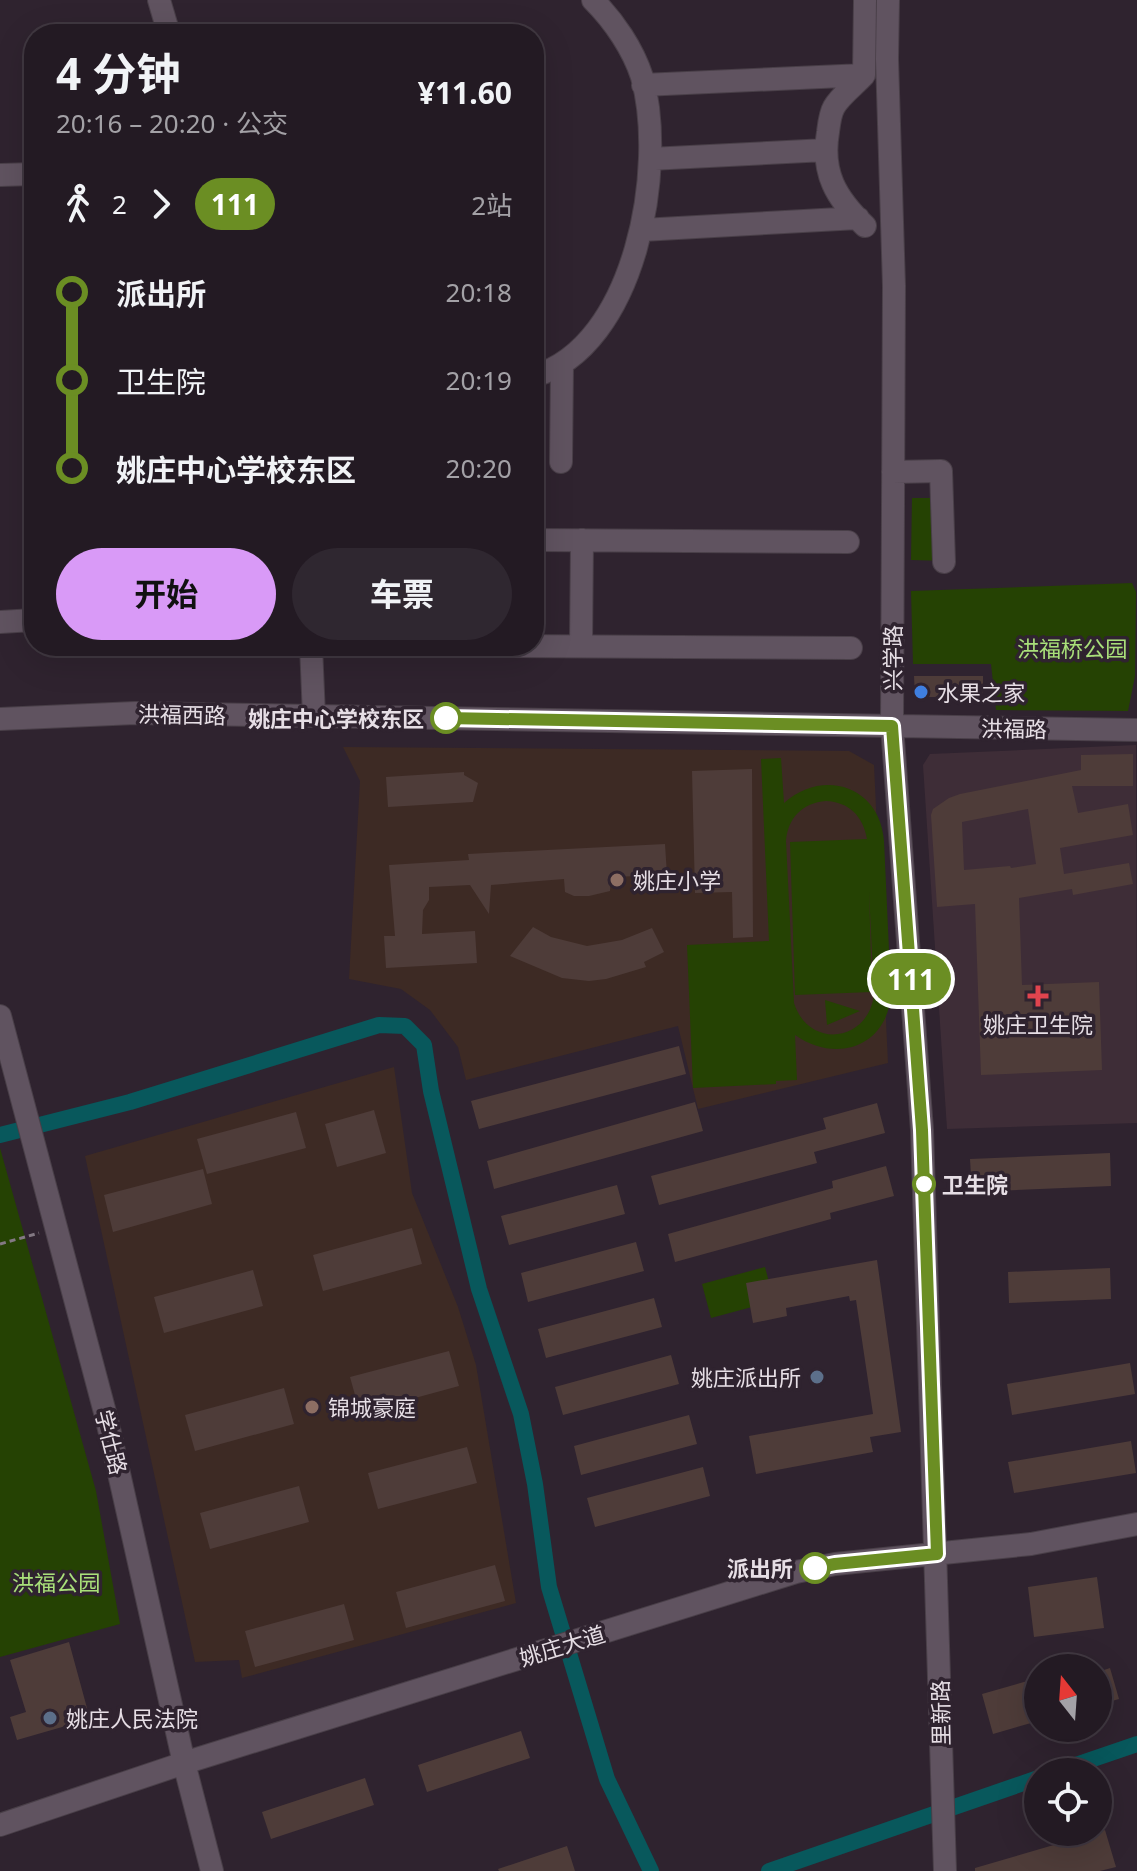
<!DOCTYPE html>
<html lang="zh">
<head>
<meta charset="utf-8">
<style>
  :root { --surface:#231a23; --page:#2f2730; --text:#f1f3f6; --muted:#a3a1a6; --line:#403841; --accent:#d99af7 }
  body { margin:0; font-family:"Noto Sans","Noto Sans SC",sans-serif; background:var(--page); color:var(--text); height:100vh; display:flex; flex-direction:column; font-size:30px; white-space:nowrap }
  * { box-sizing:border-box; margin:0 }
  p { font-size:26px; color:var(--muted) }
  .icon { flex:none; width:44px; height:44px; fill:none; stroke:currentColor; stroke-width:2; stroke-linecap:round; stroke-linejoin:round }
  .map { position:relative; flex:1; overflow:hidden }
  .sheet { position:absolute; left:24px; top:24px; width:520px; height:632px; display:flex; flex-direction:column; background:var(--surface); border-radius:32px; box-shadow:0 8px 32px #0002,0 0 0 2px var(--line) }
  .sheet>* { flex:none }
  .badge { padding:0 16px; border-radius:26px; font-size:28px; line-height:52px }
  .needle { width:52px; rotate:343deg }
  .controls { position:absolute; left:1024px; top:1654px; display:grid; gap:16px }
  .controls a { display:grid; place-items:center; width:88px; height:88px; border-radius:50%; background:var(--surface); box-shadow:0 8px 32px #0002,0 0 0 2px var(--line); font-size:40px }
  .map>.badge { position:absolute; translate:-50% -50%; box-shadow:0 0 0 4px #fff }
  .legs { display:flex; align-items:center; gap:12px; height:88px; padding:0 32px; font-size:26px }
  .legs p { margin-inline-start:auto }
  .headline { display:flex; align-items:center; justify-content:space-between; height:136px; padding:0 32px }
  h1 { font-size:44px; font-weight:700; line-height:60px }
  .button { display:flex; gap:16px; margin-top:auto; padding:16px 32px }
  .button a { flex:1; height:92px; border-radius:48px; background:var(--accent); color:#111; font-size:32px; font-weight:700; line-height:92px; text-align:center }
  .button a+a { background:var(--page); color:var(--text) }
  ul { padding:0 32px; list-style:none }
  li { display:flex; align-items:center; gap:28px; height:88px; font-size:30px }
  li i { display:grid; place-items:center; width:12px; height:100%; margin:0 10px; background:currentColor }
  li i::after { content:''; width:20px; height:20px; margin:-10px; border:6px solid; border-radius:50%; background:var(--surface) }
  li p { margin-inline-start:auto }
  li:first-child i { background:linear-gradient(#0000 50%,currentColor 0) }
  li:last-child i { background:linear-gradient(currentColor 50%,#0000 0) }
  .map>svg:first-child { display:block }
  .education { fill:#3d2a24 }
  .medical { fill:#3e2d37 }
  .green { fill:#254203; fill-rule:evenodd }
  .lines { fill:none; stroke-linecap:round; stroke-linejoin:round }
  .canal { stroke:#08585c; stroke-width:16 }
  .building { fill:#4e3c39; fill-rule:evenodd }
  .minor-casing { stroke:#493f48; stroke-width:24 }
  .path { stroke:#837983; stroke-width:3; stroke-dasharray:6 4; stroke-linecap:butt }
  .minor { stroke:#605360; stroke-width:22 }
  .line-1-casing { stroke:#fff; stroke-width:18 }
  .line-1 { stroke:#6b8e23; stroke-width:12 }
  .shop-dot { fill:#3f7fe0; stroke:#2f232f; stroke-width:3 }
  .stop-1-dot { fill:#fff; stroke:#6b8e23; stroke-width:4 }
  .education-dot { fill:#8d6e63; stroke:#2f232f; stroke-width:3 }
  .health-dot { fill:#e0444e; stroke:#2f232f; stroke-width:3 }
  .service-dot { fill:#5c6f8a; stroke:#2f232f; stroke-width:3 }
  .labels { text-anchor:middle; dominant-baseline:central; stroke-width:7; stroke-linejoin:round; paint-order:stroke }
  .park-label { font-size:22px; fill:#a9e07a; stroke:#2f232f }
  .street-label { font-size:22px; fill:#e6dee5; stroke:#2f232f }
  .poi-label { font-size:22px; fill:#e6dee5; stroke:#2f232f; text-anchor:start }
  .stop-label { font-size:22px; font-weight:bold; fill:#e6dee5; stroke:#2f232f; text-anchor:end }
</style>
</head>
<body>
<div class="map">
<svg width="1137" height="1871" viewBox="0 0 1137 1871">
  <rect width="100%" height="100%" fill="#2f232f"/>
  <!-- education -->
  <path class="education" d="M 343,747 L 849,751 L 874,765 L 888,1063 L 698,1109 L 678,1026 L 466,1080 L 458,1047 L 430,1010 L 401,989 L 349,979 L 360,781 Z
    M 394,1067 L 412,1193 L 458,1307 L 476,1365 L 516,1603 L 242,1678 L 239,1660 L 195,1662 L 85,1156 Z"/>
  <!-- medical -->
  <path class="medical" d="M 1136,745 L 1137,1123 L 947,1129 L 923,765 L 930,754 Z"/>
  <!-- green -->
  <path class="green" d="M 912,498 L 948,498 L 948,561 L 911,560 Z
    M 1132,583 L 1136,592 L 1135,676 L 1128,711 L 996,710 L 991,664 L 913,664 L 911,591 Z
    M 781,758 L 784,803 C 823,768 880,786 884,841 L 891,993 C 888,1047 836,1064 795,1035 L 797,1080 L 776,1081 L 776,1084 L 693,1088 L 687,945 L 769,941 L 761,759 ZM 826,801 C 849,802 863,816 867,839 L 790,842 L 795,995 L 872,992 L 869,891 L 874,994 C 869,1042 809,1050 794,1003 L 786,841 C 788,818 802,803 826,801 Z
    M 825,1000 L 860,1011 L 827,1025 Z
    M 0,1148 L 96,1491 L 120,1624 L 0,1657 Z
    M 765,1267 L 774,1301 L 711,1318 L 702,1284 Z"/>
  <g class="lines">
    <!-- canal -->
    <path class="canal" d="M 0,1135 L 130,1102 L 379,1025 L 405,1026 L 424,1045 L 431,1091 L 479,1289 L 521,1414 L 535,1484 L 549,1587 L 607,1779 L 651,1871
      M 1055,1772 L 1137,1744
      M 769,1871 L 1038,1778"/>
  </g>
  <!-- building -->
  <path class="building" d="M 914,676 L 983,676 L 983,697 L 915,697 Z
    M 1133,754 L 1133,786 L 1072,786 L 1078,813 L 1128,804 L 1133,835 L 1060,848 L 1064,874 L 1129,863 L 1133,884 L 1073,895 L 1072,889 L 1019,898 L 1022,985 L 1099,982 L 1102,1070 L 981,1075 L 975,904 L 937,907 L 931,815 L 933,809 L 949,798 L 960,794 L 1081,770 L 1081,755 ZM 1028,809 L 1036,864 L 1011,868 L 1010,866 L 964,870 L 962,822 Z
    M 752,769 L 753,937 L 733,938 L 732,892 L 695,893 L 692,771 Z
    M 464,772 L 464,775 L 478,783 L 473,802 L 388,807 L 386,777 Z
    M 665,844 L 667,875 L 611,877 L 610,891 L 589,896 L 574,896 L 565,892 L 564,879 L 491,885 L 489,914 L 470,885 L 429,887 L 429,900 L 423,910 L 422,934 L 475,931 L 477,963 L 386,968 L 384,936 L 395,936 L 389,865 L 469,860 L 468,854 Z
    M 533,927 L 551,937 L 587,946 L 622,940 L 652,928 L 664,952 L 644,962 L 646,967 L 606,979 L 589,981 L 562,978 L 510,956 Z
    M 679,1046 L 686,1074 L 479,1129 L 471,1101 Z
    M 695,1102 L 703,1131 L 494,1189 L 487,1161 Z
    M 877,1103 L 885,1133 L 814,1152 L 817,1163 L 659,1205 L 651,1176 L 826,1129 L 823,1118 Z
    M 374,1110 L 386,1153 L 337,1167 L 325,1124 Z
    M 296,1112 L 306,1148 L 207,1174 L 197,1139 Z
    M 1110,1153 L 1111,1186 L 972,1192 L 970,1159 Z
    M 886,1166 L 894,1196 L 830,1213 L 831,1219 L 675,1262 L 668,1234 L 833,1188 L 832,1181 Z
    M 203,1169 L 212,1204 L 113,1232 L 104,1195 Z
    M 617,1185 L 625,1214 L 509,1245 L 501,1216 Z
    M 412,1228 L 422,1264 L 323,1291 L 313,1255 Z
    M 636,1242 L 644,1271 L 528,1302 L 521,1273 Z
    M 877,1260 L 901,1432 L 870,1437 L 873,1452 L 756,1474 L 749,1436 L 873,1414 L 856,1300 L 850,1301 L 849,1296 L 786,1308 L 787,1316 L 753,1323 L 746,1283 Z
    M 1110,1268 L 1111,1299 L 1009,1303 L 1008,1272 Z
    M 253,1270 L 263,1306 L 164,1333 L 154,1297 Z
    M 654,1298 L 662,1327 L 546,1358 L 538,1329 Z
    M 449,1351 L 459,1386 L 360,1413 L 350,1377 Z
    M 671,1355 L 679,1384 L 563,1415 L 555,1387 Z
    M 1130,1363 L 1135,1394 L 1012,1415 L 1007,1384 Z
    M 284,1388 L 294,1424 L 195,1451 L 185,1415 Z
    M 689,1415 L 697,1444 L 581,1475 L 574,1446 Z
    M 1131,1441 L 1136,1473 L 1014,1493 L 1008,1462 Z
    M 467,1447 L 477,1483 L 378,1509 L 368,1473 Z
    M 703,1467 L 710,1496 L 595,1527 L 587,1498 Z
    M 299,1486 L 309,1522 L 210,1549 L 200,1513 Z
    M 495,1565 L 505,1601 L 406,1628 L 396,1592 Z
    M 1097,1577 L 1104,1628 L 1034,1637 L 1028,1587 Z
    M 344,1604 L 354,1640 L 255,1667 L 245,1631 Z
    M 69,1642 L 90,1719 L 17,1740 L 10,1717 L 26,1712 L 10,1660 Z
    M 1110,1668 L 1119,1699 L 1098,1705 L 1098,1672 Z
    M 1038,1678 L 1038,1721 L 993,1734 L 982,1694 Z
    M 521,1731 L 530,1758 L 427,1792 L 418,1765 Z
    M 365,1778 L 374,1805 L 271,1839 L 262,1812 Z
    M 1105,1830 L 1116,1867 L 1100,1871 L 975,1871 L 975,1868 Z
    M 567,1846 L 575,1871 L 499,1871 L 498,1869 Z"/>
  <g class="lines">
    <defs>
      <path id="minor" d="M 159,0 L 169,34
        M 865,0 L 864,75 C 855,85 840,96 834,107 C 830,114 829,124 828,132 C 821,173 836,198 865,226
        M 888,0 L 887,59 L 894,286 L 892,726 L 922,1130 L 945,1871
        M 643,85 L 864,75
        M 650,159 L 826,150
        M 0,175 L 34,174
        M 642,230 L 858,218
        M 534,376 C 636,347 667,167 642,77 C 633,49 614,21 593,0
        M 561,462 L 562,365
        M 893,472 L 941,471 L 944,562
        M 534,540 L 848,542
        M 0,622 L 34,620
        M 311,646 L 314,716
        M 499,646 L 851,648
        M 581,646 L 582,540
        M 0,719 L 135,713 L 1137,730
        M 0,1016 L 107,1420 L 184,1763 L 212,1871
        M 0,1825 L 184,1763 L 796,1572 L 835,1564 L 1031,1544 L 1137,1524"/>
    </defs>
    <!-- minor casing -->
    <use href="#minor" class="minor-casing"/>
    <!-- path -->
    <path class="path" d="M 0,1244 L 39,1233"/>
    <!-- minor -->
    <use href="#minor" class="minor"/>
  </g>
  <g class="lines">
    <defs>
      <path id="line-1" d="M 446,718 L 892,726 L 922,1130 L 937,1554 L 835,1564 L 815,1568"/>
    </defs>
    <!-- line-1 casing -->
    <use href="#line-1" class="line-1-casing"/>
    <!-- line-1 -->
    <use href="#line-1" class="line-1"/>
  </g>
  <!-- markers -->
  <circle class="shop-dot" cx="921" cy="692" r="8"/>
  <g class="stop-1-dot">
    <circle cx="446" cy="718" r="14"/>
    <circle cx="924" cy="1184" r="10"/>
    <circle cx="815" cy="1568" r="14"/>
  </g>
  <g class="education-dot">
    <circle cx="617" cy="880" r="8"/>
    <circle cx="312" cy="1407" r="8"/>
  </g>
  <path class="health-dot" d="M1034 984h8v8h8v8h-8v8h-8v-8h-8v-8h8z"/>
  <g class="service-dot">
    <circle cx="817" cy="1377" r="8"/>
    <circle cx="50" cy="1718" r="8"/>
  </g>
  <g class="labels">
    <!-- park labels -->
    <g class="park-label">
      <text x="1072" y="648">洪福桥公园</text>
      <text x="56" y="1582">洪福公园</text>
    </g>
    <!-- street labels -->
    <g class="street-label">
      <text transform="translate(892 658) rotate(-90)">兴学路</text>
      <text transform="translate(182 714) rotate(1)">洪福西路</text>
      <text transform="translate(1014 728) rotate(1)">洪福路</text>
      <text transform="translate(112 1442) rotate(76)">学仕路</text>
      <text transform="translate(562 1645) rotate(-17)">姚庄大道</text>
      <text transform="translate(940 1713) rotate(-91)">里新路</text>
    </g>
    <!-- poi labels -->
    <g class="poi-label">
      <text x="937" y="692">水果之家</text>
      <text x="633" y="880">姚庄小学</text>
      <text x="1038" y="1024" text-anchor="middle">姚庄卫生院</text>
      <text x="801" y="1377" text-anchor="end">姚庄派出所</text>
      <text x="328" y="1407">锦城豪庭</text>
      <text x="66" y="1718">姚庄人民法院</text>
    </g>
    <!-- stop labels -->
    <g class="stop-label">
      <text x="424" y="718">姚庄中心学校东区</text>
      <text x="942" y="1184" text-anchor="start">卫生院</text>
      <text x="793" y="1568">派出所</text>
    </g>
  </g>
</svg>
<div class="controls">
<a><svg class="needle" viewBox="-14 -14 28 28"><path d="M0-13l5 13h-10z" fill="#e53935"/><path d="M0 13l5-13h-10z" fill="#a3a1a6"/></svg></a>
<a><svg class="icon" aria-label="locate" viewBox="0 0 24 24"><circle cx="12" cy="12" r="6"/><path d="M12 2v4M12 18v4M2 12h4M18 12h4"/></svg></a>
</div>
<b class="badge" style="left:911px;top:979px;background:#6b8e23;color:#fff">111</b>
<section class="sheet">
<div class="headline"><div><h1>4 分钟</h1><p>20:16 – 20:20 · 公交</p></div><b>¥11.60</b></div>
<div class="legs"><svg class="icon" aria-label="walk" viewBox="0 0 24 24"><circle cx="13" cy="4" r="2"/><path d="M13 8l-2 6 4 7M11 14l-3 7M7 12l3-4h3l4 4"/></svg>2<svg class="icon" aria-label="forward" viewBox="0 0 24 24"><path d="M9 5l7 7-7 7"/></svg><b class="badge" style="background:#6b8e23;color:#fff">111</b><p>2站</p></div>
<ul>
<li><i style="color:#6b8e23"></i><b>派出所</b><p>20:18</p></li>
<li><i style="color:#6b8e23"></i><span>卫生院</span><p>20:19</p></li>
<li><i style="color:#6b8e23"></i><b>姚庄中心学校东区</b><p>20:20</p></li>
</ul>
<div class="button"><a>开始</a><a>车票</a></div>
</section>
</div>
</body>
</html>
